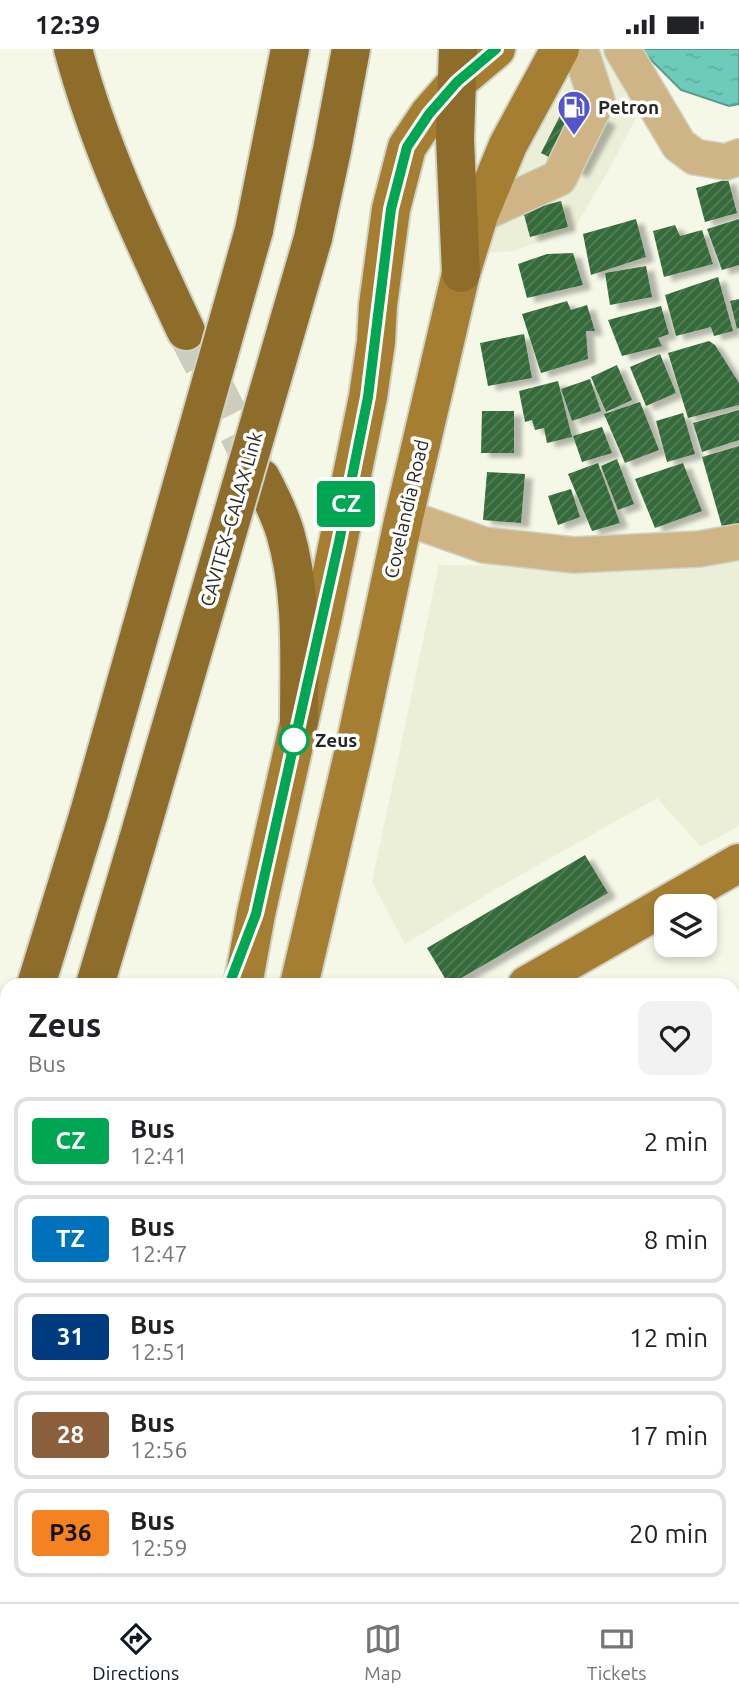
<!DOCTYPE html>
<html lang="en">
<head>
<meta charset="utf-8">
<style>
  :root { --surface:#fff; --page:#f2f2f2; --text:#202124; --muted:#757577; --line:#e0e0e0; --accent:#111827 }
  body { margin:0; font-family:Ubuntu,sans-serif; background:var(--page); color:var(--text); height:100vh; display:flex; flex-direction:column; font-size:26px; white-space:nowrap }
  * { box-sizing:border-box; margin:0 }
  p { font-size:23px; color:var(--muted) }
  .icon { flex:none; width:38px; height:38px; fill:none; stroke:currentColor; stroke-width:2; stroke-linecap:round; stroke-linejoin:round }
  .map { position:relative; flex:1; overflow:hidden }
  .drawer { position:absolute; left:0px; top:929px; width:740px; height:625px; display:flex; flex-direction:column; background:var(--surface); border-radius:21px 21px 0 0; box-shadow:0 4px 10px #0003 }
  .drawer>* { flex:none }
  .badge { padding:0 14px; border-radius:5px; font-size:24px; line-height:46px }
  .tools { position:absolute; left:654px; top:845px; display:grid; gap:14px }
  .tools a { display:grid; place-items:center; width:63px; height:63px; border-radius:14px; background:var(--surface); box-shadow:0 4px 10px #0003; font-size:35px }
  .map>.badge { position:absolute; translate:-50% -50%; box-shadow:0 0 0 4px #fff }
  .round { display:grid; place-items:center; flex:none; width:74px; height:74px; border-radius:14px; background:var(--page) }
  .summary { display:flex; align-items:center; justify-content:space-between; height:119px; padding:0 28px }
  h1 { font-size:33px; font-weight:700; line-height:52px }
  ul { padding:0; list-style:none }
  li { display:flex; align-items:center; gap:21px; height:88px; margin:0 14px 10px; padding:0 14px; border:4px solid var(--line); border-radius:14px }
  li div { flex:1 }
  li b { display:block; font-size:26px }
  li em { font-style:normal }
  li .badge { min-width:77px; font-weight:700; text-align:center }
  .status { display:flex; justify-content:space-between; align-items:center; height:49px; padding:0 35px; background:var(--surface); direction:ltr }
  .status svg { height:19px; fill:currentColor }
  .tab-bar { display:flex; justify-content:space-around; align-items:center; height:98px; border-top:2px solid var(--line); background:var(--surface); font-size:19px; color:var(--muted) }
  .tab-bar a { display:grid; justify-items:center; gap:4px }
  .tab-bar .active { color:var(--accent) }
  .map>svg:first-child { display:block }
  .built { fill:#ebefd7 }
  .water { fill:url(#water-ripples); stroke:#589a8b; stroke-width:2 }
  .building { fill:url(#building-hatch); filter:url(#shadow) }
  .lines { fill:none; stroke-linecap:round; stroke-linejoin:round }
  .highway-tunnel { stroke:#cccdbf; stroke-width:38; stroke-dasharray:38 19; stroke-linecap:butt }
  .minor-casing { stroke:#d0d2c3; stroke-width:38 }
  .major-casing { stroke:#d0d2c3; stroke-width:42 }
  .highway-casing { stroke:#d0d2c3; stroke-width:42 }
  .minor { stroke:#cfb586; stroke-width:35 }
  .major { stroke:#a57e31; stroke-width:38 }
  .highway { stroke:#8e6d2b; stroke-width:38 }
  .highway-bridge-casing { stroke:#d0d2c3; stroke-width:42; stroke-linecap:butt }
  .highway-bridge { stroke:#8e6d2b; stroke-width:38 }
  .line-casing { stroke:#fff; stroke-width:16 }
  .line { stroke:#00a651; stroke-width:10 }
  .stop-dot { fill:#fff; stroke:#00a651; stroke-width:3.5 }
  .labels { text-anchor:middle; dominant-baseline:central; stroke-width:7; stroke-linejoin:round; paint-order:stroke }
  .poi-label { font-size:19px; font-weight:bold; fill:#262721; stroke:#fff; text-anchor:start }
  .street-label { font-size:19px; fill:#262721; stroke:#fff }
  .stop-label { font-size:19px; font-weight:bold; fill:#262721; stroke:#fff; text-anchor:start }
</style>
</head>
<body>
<div class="status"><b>12:39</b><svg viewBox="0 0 49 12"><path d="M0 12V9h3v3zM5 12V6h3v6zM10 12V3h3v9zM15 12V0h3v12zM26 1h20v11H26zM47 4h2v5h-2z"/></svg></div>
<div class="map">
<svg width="739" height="1553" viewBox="0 0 739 1553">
  <defs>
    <pattern id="water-ripples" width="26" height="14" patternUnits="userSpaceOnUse" patternTransform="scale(1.75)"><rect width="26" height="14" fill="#6dcbb9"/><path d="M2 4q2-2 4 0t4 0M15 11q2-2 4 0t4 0" fill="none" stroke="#5eae9f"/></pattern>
    <pattern id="building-hatch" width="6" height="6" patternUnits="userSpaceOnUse" patternTransform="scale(1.75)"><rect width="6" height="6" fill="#346a3b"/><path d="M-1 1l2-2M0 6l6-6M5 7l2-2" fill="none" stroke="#567f5b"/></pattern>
    <filter id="shadow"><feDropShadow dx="8" dy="4.5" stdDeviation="2" flood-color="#0004"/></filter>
  </defs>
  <rect width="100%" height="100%" fill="#f5f7e7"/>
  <!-- built -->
  <path class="built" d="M 585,0 L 613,0 L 646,50 L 606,126 L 573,181 L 513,202 L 480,204 L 519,121 Z
    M 739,508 L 739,777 L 701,798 L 657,749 L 494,841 L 405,895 L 372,833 L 439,516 L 570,517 L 626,523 Z"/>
  <!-- water -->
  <path class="water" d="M 643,0 L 739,0 L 739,55 L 729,57 L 681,41 L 646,6 Z"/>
  <!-- building -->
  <path class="building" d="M 568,51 L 608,72 L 580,124 L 541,104 Z
    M 728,130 L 737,164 L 705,173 L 696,139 Z
    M 561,152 L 568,178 L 530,188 L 523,162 Z
    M 636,170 L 646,208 L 591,226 L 583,185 Z
    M 739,170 L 739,216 L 722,221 L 707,180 Z
    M 675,176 L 680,187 L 702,181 L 713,215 L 664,228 L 653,182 Z
    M 573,204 L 583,236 L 527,249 L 518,215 L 547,205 Z
    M 646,217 L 652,248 L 610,256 L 605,224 Z
    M 718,228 L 733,282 L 714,287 L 711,278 L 676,287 L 665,246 Z
    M 739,250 L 739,279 L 737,280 L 730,252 Z
    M 567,252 L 571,261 L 587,256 L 595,282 L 586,282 L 588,310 L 541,324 L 522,265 Z
    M 661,257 L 669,285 L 658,289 L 662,297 L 622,307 L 608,271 Z
    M 524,285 L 532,329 L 488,337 L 480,294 Z
    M 709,292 L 715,296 L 739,334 L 739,356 L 688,369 L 668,304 Z
    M 660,305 L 676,344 L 646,357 L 630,318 Z
    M 617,316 L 632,351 L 606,363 L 591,328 Z
    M 590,330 L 601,362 L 572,372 L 561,340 Z
    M 558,332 L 572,388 L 547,394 L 544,379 L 535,381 L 532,371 L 525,373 L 519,342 Z
    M 640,353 L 659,401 L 625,414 L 604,365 Z
    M 739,361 L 739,391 L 702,403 L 693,374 Z
    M 482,362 L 514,362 L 514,404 L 481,404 Z
    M 683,364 L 695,405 L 667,413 L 656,372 Z
    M 602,378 L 612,404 L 582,413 L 573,387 Z
    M 739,397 L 739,475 L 722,478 L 702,408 Z
    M 617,410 L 634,455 L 618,461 L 601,417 Z
    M 598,414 L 620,474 L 592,482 L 568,425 Z
    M 683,414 L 702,462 L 655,479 L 635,430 Z
    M 487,423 L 525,425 L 521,474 L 483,471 Z
    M 571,440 L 580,468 L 558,476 L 548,447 Z
    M 585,806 L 608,844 L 449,936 L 427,899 Z
    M 739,1025 L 739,1058 L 733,1060 L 733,1028 Z
    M 733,1100 L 739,1114 L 739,1165 L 733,1167 Z
    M 739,1265 L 739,1330 L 733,1332 L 733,1267 Z
    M 733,1443 L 739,1457 L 739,1525 L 733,1527 Z"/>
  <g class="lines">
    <!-- highway-tunnel -->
    <path class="highway-tunnel" d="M 186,282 L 261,429"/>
    <defs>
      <path id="minor" d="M 622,0 L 679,96 L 695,108 L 726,113 L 739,108
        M 479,166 L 559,129 L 597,52 L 580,0
        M 404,468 L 484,496 L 574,506 L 699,500 L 739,493"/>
      <path id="major" d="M 243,936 L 256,865 L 323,567 L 368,348 L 376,293 L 378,256 L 391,160 L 407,98 L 429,65 L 457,33 L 496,0
        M 299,936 L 355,697 L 404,468 L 461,224 L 479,166 L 508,96 L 560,0
        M 527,936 L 739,814
        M 18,1553 L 21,1547"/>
      <path id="highway" d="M 73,0 C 99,98 143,190 186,282
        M 458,0 L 455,90 L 461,224
        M 254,181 L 290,0
        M 313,189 L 332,101 L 351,0
        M 261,429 C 270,446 279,464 285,483 C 303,544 299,609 299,671
        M 36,936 L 89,764
        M 95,936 L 138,791
        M 0,1036 L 7,1017
        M 0,1191 L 7,1175"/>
    </defs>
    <!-- minor casing -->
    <use href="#minor" class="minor-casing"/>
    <!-- major casing -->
    <use href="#major" class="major-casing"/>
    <!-- highway casing -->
    <use href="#highway" class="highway-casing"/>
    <!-- minor -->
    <use href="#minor" class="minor"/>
    <!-- major -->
    <use href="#major" class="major"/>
    <!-- highway -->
    <use href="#highway" class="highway"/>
    <defs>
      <path id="highway-bridge" d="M 89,764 L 254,181
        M 138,791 L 313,189"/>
    </defs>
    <!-- highway-bridge casing -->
    <use href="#highway-bridge" class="highway-bridge-casing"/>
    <!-- highway-bridge -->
    <use href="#highway-bridge" class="highway-bridge"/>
  </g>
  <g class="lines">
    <defs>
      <path id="line" d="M 229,936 L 256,865 L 339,493 L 368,348 L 391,160 L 407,98 L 429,65 L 457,33 L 496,0"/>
    </defs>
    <!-- line casing -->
    <use href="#line" class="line-casing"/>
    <!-- line -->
    <use href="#line" class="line"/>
  </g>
  <!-- icons -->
  <defs>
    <symbol id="fuel-pin" viewBox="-11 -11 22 30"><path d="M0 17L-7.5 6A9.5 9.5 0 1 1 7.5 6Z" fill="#5255cc" stroke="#fff"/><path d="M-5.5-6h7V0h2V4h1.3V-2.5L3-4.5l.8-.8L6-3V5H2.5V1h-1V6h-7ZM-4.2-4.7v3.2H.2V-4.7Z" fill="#fff"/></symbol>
  </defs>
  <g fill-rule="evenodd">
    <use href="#fuel-pin" x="555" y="39" width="38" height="52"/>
  </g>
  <!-- markers -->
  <circle class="stop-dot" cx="294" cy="691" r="14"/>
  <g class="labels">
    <!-- poi labels -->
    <g class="poi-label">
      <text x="598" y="58">Petron</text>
    </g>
    <!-- street labels -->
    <g class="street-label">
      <text transform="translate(406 460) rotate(-77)">Covelandia Road</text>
      <text transform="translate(231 470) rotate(-74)">CAVITEX–CALAX Link</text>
    </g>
    <!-- stop labels -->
    <g class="stop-label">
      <text x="315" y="691">Zeus</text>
    </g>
  </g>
</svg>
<div class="tools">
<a><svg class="icon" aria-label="layers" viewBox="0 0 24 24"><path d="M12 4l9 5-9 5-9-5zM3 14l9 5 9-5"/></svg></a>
</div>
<b class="badge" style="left:346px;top:455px;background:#00a651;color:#fff">CZ</b>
<section class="drawer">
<div class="summary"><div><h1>Zeus</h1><p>Bus</p></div><a class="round"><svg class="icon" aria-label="heart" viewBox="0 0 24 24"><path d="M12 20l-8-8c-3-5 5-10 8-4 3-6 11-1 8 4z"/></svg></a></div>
<ul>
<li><span class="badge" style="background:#00a651;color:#fff">CZ</span><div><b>Bus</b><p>12:41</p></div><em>2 min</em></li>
<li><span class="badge" style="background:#0072bc;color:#fff">TZ</span><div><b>Bus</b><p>12:47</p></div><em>8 min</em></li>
<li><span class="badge" style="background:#003b80;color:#fff">31</span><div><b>Bus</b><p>12:51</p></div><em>12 min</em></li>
<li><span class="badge" style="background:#8b5e3c;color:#fff">28</span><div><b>Bus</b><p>12:56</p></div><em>17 min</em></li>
<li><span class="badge" style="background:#f58220;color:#111">P36</span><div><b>Bus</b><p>12:59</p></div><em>20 min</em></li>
</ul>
</section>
</div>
<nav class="tab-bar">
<a class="active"><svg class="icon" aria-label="directions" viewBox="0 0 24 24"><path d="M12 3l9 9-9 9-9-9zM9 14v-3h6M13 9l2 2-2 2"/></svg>Directions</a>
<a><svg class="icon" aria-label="map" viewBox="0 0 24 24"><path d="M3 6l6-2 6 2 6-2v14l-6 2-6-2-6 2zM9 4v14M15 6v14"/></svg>Map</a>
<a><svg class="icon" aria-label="tickets" viewBox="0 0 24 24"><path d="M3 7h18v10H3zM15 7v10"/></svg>Tickets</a>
</nav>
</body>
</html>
